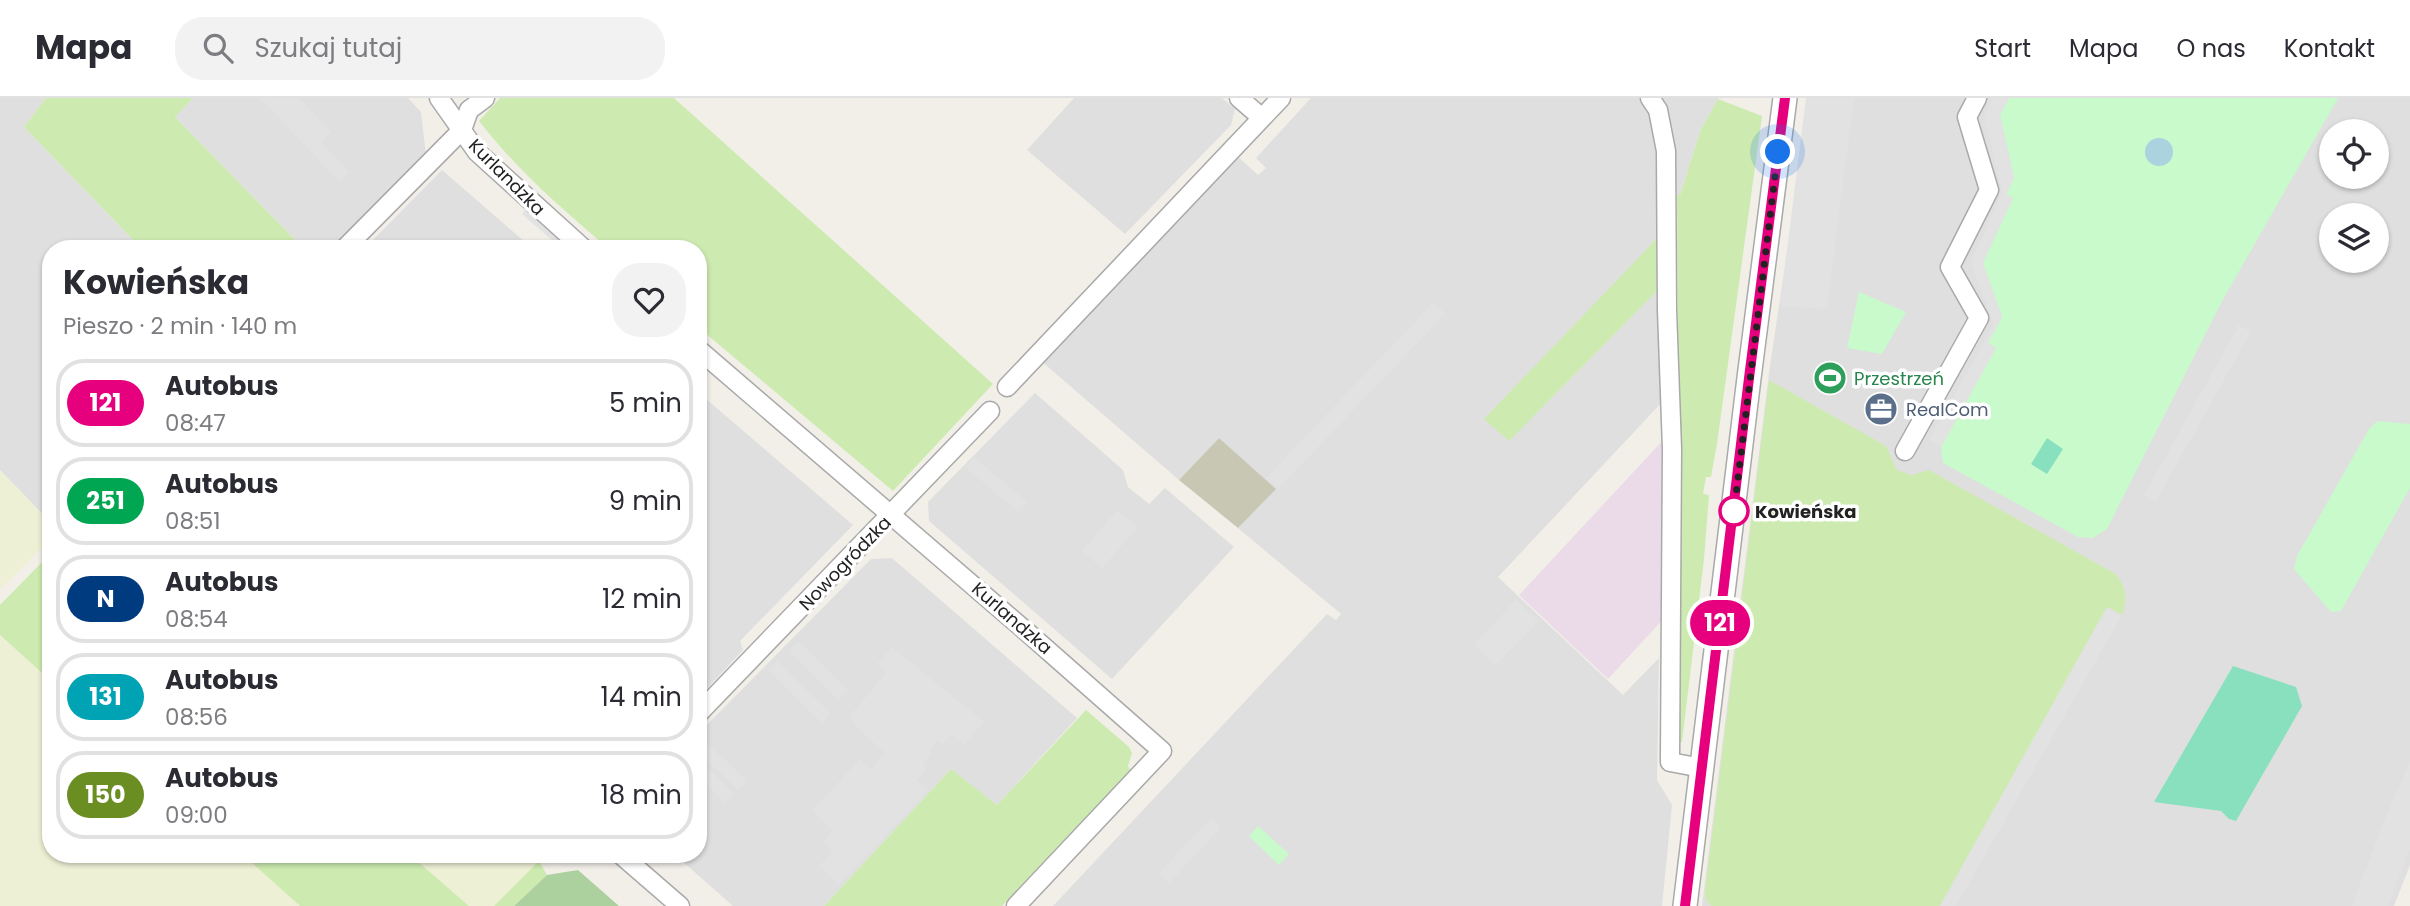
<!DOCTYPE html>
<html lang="pl">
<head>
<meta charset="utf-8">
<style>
  :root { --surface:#fff; --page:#f2f2f3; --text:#2b2b33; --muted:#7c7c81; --line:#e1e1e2 }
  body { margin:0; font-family:Poppins,sans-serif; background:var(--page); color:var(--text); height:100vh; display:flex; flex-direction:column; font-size:26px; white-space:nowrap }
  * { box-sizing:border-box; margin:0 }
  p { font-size:23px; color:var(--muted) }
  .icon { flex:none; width:38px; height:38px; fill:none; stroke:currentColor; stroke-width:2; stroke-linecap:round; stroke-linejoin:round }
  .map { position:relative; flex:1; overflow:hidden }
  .side { position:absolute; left:42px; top:142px; width:665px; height:623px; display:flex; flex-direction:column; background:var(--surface); border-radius:28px; box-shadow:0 2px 5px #0004 }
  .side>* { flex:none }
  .badge { padding:0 14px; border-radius:23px; font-size:24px; line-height:46px }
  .buttons { position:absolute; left:2319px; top:21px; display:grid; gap:14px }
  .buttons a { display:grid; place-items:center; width:70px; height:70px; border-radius:50%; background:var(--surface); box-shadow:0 2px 5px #0004; font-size:35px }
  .you { position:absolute; width:35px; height:35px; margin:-18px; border:5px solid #fff; border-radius:50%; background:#1a73e8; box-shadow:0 0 0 10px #1a73e833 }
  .map>.badge { position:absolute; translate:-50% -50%; box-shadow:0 0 0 4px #fff }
  .round { display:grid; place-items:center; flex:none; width:74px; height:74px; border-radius:28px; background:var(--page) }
  .head { display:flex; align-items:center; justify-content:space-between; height:119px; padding:0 21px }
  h1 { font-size:33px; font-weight:700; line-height:52px }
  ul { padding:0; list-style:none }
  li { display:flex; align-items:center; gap:21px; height:88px; margin:0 14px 10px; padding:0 7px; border:4px solid var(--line); border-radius:28px }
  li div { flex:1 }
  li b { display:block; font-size:26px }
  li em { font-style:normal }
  li .badge { min-width:77px; font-weight:700; text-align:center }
  header { display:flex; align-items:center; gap:42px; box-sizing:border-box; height:98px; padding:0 35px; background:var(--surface); border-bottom:2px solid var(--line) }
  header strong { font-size:33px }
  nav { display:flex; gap:38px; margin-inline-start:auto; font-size:24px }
  .search { width:490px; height:63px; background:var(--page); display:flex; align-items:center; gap:18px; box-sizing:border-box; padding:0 24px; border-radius:28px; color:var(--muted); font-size:26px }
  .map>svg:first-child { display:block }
  .residential { fill:#e0dfdf; fill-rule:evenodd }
  .industrial { fill:#ebdbe8 }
  .construction { fill:#c7c7b4 }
  .farmland { fill:#eef0d5 }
  .grass { fill:#cdebb0 }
  .forest { fill:#add19e }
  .park { fill:#c8facc }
  .pitch { fill:#88e0be }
  .parking { fill:#e2e2e2 }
  .water { fill:#aad3df }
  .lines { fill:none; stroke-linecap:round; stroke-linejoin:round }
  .minor-casing { stroke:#a9a9a9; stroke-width:21 }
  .tertiary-casing { stroke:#a9a9a9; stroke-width:26 }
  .minor { stroke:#fff; stroke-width:18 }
  .tertiary { stroke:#fff; stroke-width:23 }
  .line-casing { stroke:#fff; stroke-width:16 }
  .line { stroke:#e6007e; stroke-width:10 }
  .walk { stroke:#222; stroke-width:7; stroke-dasharray:0 12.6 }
  .stop-dot { fill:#fff; stroke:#e6007e; stroke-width:3.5 }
  .labels { text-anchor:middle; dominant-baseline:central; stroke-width:7; stroke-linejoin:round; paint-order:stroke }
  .street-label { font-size:18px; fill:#222; stroke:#fff }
  .leisure-label { font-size:18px; fill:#27864d; stroke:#fff; text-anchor:start }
  .service-label { font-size:18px; fill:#4e5e75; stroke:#fff; text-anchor:start }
  .stop-label { font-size:18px; font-weight:bold; fill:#222; stroke:#fff; text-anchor:start }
</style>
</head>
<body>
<header>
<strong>Mapa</strong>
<div class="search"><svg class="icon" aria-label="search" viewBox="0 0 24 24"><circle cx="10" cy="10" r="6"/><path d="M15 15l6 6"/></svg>Szukaj tutaj</div>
<nav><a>Start</a><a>Mapa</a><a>O nas</a><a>Kontakt</a></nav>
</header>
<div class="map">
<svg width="2410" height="808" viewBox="0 0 2410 808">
  <rect width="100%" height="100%" fill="#f2efe9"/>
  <!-- residential -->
  <path class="residential" d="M 0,0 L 46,0 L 24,29 L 141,150 L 51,150 L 51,425 L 0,372 Z
    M 193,0 L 408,0 L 421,14 L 426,57 L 333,150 L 303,150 L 175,19 Z
    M 1074,0 L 1222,0 L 1235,11 L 1231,27 L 1125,136 L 1027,52 Z
    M 1311,0 L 1645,0 L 1651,8 L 1662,80 L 1662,135 L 1509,342 L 1660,190 L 1665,301 L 1498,479 L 1623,597 L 1659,560 L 1657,682 L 1672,707 L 1662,808 L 1053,808 L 1327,516 L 1336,522 L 1341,516 L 1238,430 L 1275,391 L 1219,340 L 1179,382 L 1040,262 L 1237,58 L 1258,77 L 1266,70 L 1256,60 Z
    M 1659,0 L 1719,0 L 1701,31 L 1680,97 L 1677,97 L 1672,47 Z
    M 1810,0 L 2410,0 L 2410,767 L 2394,808 L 1702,808 L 1770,268 ZM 2331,33 L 2376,33 L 2376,79 L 2331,79 ZM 2331,117 L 2376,117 L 2376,163 L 2331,163 Z
    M 442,72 L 532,150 L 365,150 Z
    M 698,294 L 853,427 L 740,543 L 743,552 L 698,600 Z
    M 1035,295 L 1123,372 L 1128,389 L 1149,406 L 1165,390 L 1234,449 L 1112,581 L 929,423 L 928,404 Z
    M 892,460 L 1077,620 L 997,707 L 950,672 L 824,808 L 733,808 L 674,756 L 698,756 L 698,636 L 871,461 Z"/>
  <!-- industrial -->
  <path class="industrial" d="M 1667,338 L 1667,517 L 1608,581 L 1519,497 Z"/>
  <!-- construction -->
  <path class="construction" d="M 1219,340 L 1276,391 L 1238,430 L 1179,382 Z"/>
  <!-- farmland -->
  <path class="farmland" d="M 0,372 L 51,425 L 51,441 L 0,492 Z
    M 0,537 L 51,583 L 51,756 L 242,756 L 300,808 L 0,808 Z
    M 409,756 L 543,756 L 539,763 L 494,808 L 469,808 Z"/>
  <!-- grass -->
  <path class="grass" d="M 46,0 L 193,0 L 175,19 L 303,150 L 141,150 L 24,29 Z
    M 500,0 L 674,0 L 993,286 L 893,393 L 698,229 L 698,150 L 608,150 C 560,109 518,73 479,23 Z
    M 1718,1 L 1762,18 L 1717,346 L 1711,379 L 1706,379 L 1703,396 L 1709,397 L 1704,461 L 1682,644 L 1680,645 L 1673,632 L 1679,423 L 1677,97 L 1680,97 L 1701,31 Z
    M 1662,135 L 1660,190 L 1509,343 L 1484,321 Z
    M 1769,282 L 1886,348 L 1897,372 L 1911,377 L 1929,372 L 2116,476 C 2126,490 2128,500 2122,517 L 2107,509 L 1940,808 L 1711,808 L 1706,802 L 1705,793 Z
    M 51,455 L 51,583 L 0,537 L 0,507 Z
    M 1086,612 L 1129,649 L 1132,655 L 1128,668 L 1130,672 L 1002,808 L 824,808 L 951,671 L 997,707 Z
    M 242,756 L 409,756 L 469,808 L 300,808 Z
    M 539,763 L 547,777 L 514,808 L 494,808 Z"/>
  <!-- forest -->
  <path class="forest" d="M 578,772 L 619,808 L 514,808 L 547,777 Z"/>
  <!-- park -->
  <path class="park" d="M 2009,0 L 2338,0 L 2221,205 L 2107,431 L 2093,440 L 2078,439 L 1943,365 L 1941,349 L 1996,250 L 1988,245 L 2002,219 L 1983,165 L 2013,100 L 2006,97 L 2014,80 L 2000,17 Z
    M 1859,194 L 1906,214 L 1882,256 L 1847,250 Z
    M 2377,323 L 2410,326 L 2410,390 L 2341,513 L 2331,514 L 2294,471 L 2297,458 L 2369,331 Z
    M 1258,728 L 1289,756 L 1279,767 L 1249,738 Z"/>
  <!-- pitch -->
  <path class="pitch" d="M 2047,340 L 2063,351 L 2047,376 L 2031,366 Z
    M 2233,568 L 2296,589 L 2302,608 L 2236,723 L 2229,721 L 2221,713 L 2154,704 Z"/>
  <!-- parking -->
  <path class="parking" d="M 260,0 L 298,0 L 331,34 L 321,44 L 349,74 L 339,83 Z
    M 1806,0 L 1854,0 L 1827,211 L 1780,208 Z
    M 1993,0 L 2009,0 L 2000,17 L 2014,80 L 2006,96 L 2013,100 L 1983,165 L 2002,219 L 1988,245 L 1996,250 L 1941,349 L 1929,342 L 1994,226 L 1971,164 L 2002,95 L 1984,18 Z
    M 526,111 L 571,150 L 561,150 L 522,116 Z
    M 1434,204 L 1445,216 L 1278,391 L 1266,380 Z
    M 2239,227 L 2251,234 L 2156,403 L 2144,397 Z
    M 974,359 L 1027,404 L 1018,414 L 965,369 Z
    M 1117,412 L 1138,429 L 1102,470 L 1082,453 Z
    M 1516,502 L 1538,523 L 1495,568 L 1474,547 Z
    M 2107,509 L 2122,517 L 1956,808 L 1940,808 Z
    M 798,543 L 848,592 L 838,602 L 789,553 Z
    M 892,549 L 984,624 L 964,646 L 951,637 L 943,646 L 937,642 L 930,652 L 931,657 L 923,667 L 927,671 L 917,682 L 928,692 L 839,787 L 819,768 L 833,753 L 823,743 L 832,733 L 812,713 L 860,661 L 871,671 L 885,655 L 860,632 L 849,619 L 886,575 L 877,566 Z
    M 777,563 L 831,616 L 822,625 L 768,572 Z
    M 699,637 L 747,683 L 738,692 L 698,654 Z
    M 698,660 L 734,696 L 725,705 L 698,679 Z
    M 2410,664 L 2410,751 L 2388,808 L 2352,808 L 2382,728 Z
    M 1211,720 L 1221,729 L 1169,785 L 1159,775 Z"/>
  <!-- water -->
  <path class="water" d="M2145 54a14 14 0 1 1 28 0a14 14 0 1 1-28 0Z"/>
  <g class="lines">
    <defs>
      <path id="minor" d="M 439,0 L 477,54 L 583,150
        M 1239,0 L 1262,20
        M 1650,0 L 1658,12 L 1666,53 L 1667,212 L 1672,351 L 1670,659 L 1670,664 L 1702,670
        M 345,150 L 462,32 L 469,12 L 485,0
        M 698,251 L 1027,534 L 1162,653 L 1016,808
        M 1007,289 L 1281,0
        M 1905,353 L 1979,220 L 1950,169 L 1989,92 L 1967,19 L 1977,0
        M 698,616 L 990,313
        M 620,756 L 680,808"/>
      <path id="tertiary" d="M 1685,808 L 1749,280 L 1785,0"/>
    </defs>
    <!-- minor casing -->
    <use href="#minor" class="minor-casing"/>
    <!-- tertiary casing -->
    <use href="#tertiary" class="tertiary-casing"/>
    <!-- minor -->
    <use href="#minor" class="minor"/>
    <!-- tertiary -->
    <use href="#tertiary" class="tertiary"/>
  </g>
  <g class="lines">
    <defs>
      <path id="line" d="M 1685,808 L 1749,280 L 1785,0"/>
    </defs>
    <!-- line casing -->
    <use href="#line" class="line-casing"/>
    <!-- line -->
    <use href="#line" class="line"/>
    <!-- walk -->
    <path class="walk" d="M 1734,413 L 1733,421 L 1778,54"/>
  </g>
  <!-- icons -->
  <defs>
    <symbol id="stadium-disc" viewBox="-11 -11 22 22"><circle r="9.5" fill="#2e9e5b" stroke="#fff"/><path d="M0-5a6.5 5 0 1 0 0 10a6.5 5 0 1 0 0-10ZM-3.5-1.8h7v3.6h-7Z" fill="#fff"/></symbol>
    <symbol id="office-disc" viewBox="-11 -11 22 22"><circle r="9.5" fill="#5c6f8a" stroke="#fff"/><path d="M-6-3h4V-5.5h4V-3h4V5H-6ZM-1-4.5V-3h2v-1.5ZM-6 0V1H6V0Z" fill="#fff"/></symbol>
  </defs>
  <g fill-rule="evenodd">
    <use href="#stadium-disc" x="1811" y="261" width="38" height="38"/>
    <use href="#office-disc" x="1862" y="292" width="38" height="38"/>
  </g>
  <!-- markers -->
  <circle class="stop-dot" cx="1734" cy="413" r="14"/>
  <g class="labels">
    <!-- street labels -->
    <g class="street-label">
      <text transform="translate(507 79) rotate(45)">Kurlandzka</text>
      <text transform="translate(845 465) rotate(-46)">Nowogródzka</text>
      <text transform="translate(1012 520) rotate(41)">Kurlandzka</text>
    </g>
    <!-- leisure labels -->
    <g class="leisure-label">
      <text x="1854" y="280">Przestrzeń</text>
    </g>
    <!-- service labels -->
    <g class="service-label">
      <text x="1906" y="311">RealCom</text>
    </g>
    <!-- stop labels -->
    <g class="stop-label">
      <text x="1755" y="413">Kowieńska</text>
    </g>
  </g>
</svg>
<div class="buttons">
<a><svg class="icon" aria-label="locate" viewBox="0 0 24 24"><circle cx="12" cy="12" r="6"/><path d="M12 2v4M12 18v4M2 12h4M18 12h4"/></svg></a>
<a><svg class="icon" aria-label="layers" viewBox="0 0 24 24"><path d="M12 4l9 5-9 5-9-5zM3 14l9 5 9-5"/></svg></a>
</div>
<div class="you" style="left:1778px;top:54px"></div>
<b class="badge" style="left:1720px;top:525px;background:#e6007e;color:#fff">121</b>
<section class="side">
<div class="head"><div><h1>Kowieńska</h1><p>Pieszo · 2 min · 140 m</p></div><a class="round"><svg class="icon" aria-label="heart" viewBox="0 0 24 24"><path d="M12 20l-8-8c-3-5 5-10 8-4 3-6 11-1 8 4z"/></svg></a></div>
<ul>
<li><span class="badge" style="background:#e6007e;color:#fff">121</span><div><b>Autobus</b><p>08:47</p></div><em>5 min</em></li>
<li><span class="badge" style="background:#00a651;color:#fff">251</span><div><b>Autobus</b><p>08:51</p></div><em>9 min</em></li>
<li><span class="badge" style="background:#003b80;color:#fff">N</span><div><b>Autobus</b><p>08:54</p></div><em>12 min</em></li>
<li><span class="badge" style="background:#00a3b4;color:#fff">131</span><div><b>Autobus</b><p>08:56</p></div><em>14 min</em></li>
<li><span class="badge" style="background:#6b8e23;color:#fff">150</span><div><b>Autobus</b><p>09:00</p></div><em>18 min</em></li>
</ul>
</section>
</div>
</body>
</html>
